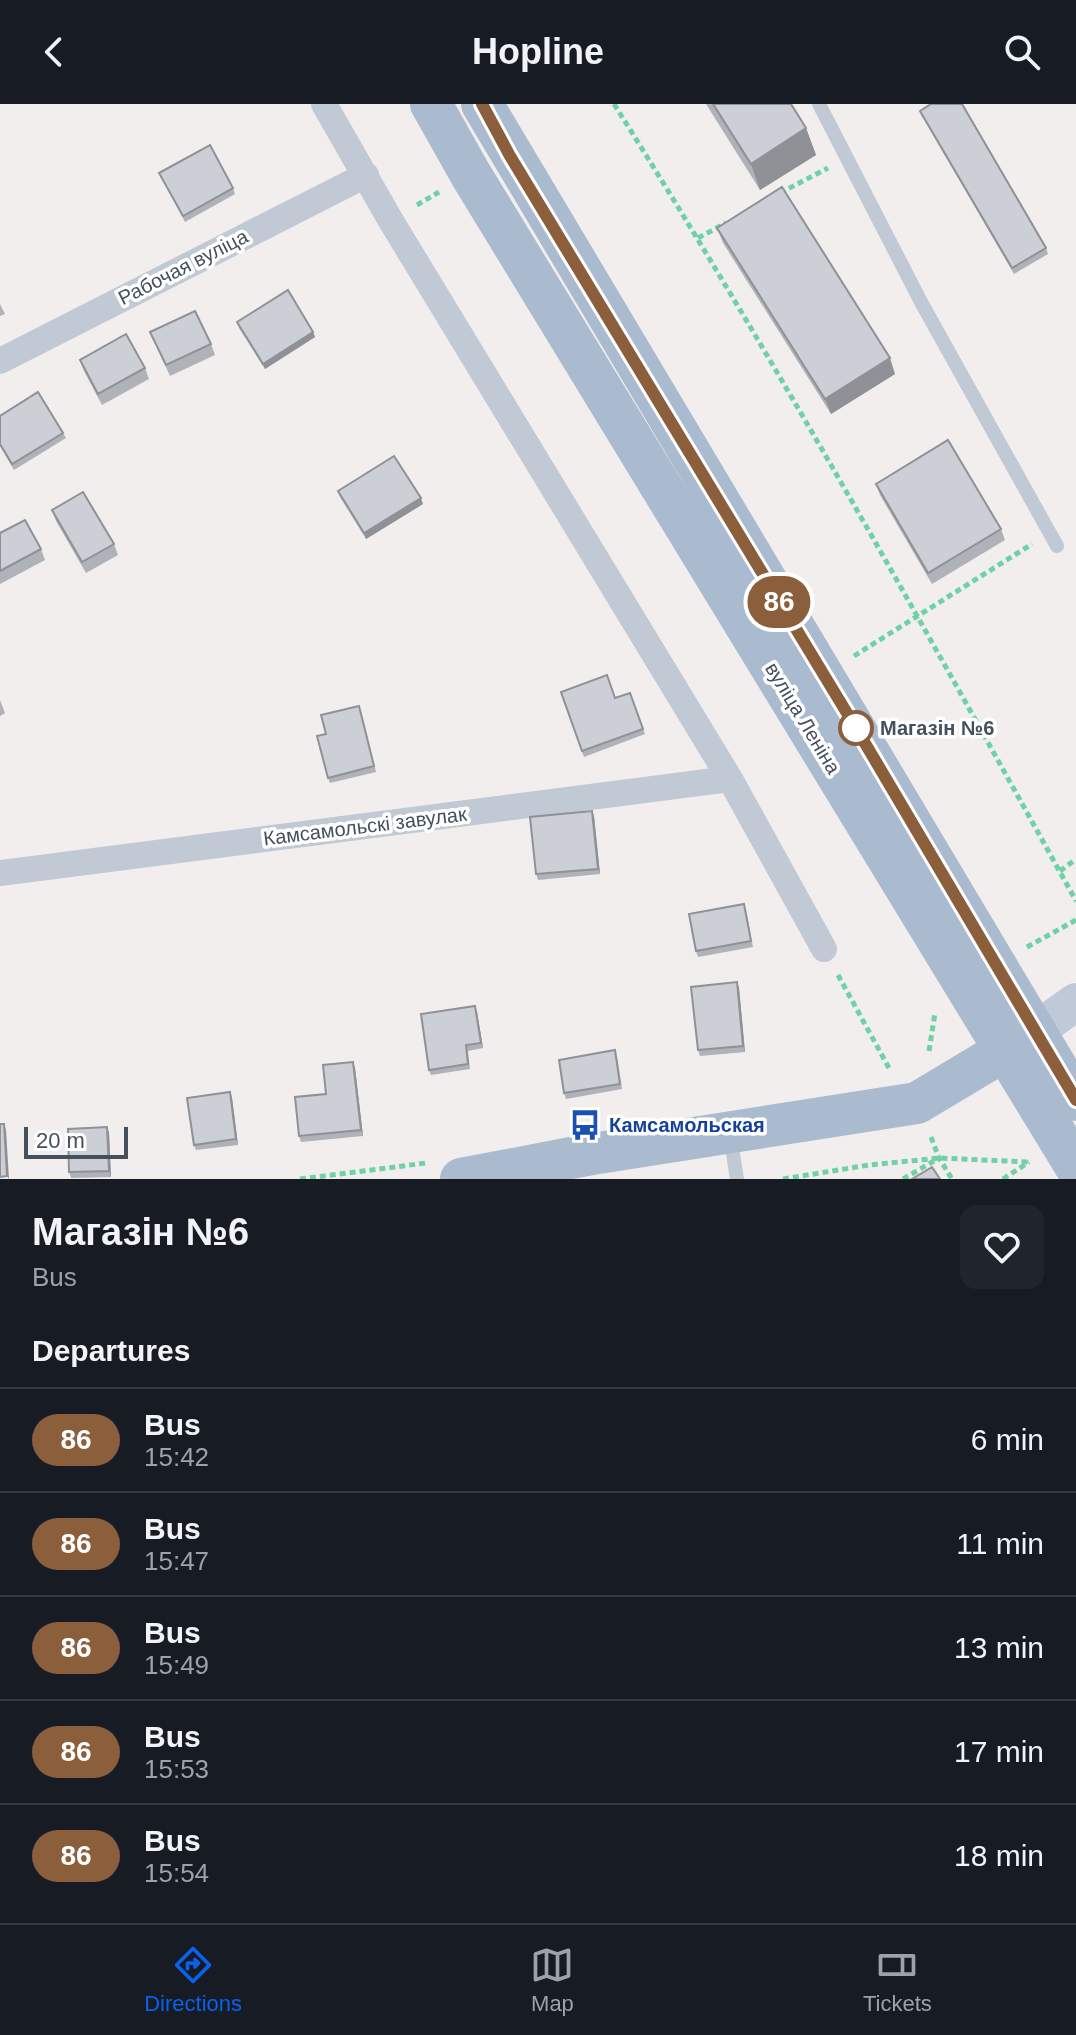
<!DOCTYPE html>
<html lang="en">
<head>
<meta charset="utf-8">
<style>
  :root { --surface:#171b24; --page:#20242c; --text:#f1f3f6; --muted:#9ea1a6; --line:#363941; --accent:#0b61ec }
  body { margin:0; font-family:Arial,sans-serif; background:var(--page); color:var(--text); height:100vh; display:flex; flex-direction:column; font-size:30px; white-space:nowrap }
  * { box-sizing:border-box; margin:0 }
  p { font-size:26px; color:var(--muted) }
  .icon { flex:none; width:44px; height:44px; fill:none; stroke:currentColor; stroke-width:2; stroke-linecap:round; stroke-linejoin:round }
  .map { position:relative; height:1075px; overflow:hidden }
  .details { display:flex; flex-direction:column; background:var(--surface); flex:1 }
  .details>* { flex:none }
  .badge { padding:0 16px; border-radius:26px; font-size:28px; line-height:52px }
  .scale { position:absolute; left:24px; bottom:20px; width:104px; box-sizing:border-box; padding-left:8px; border:4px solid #44505c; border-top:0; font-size:22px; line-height:28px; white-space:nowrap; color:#44505c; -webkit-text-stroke:6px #fff; paint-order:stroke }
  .map>.badge { position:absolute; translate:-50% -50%; box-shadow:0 0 0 4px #fff }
  h2 { padding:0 32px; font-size:30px; line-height:72px }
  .round { display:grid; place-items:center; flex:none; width:84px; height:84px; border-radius:16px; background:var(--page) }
  .summary { display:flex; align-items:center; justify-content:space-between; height:136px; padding:0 32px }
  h1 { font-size:38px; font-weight:700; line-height:60px }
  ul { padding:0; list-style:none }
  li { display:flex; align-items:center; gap:24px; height:104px; padding:0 32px; border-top:2px solid var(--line) }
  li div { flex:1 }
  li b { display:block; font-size:30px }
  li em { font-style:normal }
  li .badge { min-width:88px; font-weight:700; text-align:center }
  header { display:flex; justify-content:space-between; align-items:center; height:104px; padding:0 32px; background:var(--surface); font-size:36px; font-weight:700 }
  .tab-bar { display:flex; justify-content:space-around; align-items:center; height:112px; border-top:2px solid var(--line); background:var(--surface); font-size:22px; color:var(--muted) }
  .tab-bar a { display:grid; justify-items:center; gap:4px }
  .tab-bar .selected { color:var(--accent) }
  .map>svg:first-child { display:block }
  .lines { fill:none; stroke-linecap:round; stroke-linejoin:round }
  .path { stroke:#6ed2a6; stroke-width:5; stroke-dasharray:6 4; stroke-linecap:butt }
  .lane { stroke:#c0c9d4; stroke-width:14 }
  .street { stroke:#c0c9d4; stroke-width:26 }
  .secondary { stroke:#bfc9d8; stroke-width:38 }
  .primary { stroke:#abbbcf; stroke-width:42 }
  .wall { fill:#afb2b8 }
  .shaded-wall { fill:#8f9196 }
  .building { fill:#cccfd6; stroke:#8f9196; stroke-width:2 }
  .line-casing { stroke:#fff; stroke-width:18 }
  .line { stroke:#8b5e3c; stroke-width:12 }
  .stop-dot { fill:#fff; stroke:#8b5e3c; stroke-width:4 }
  .labels { text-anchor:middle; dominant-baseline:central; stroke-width:7; stroke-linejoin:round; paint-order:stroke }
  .street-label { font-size:20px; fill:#44505c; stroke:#fff }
  .stop-label { font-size:20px; font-weight:bold; fill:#44505c; stroke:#fff; text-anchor:start }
  .transit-label { font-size:20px; font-weight:bold; fill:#164399; stroke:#fff; text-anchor:start }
</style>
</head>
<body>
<header><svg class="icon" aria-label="back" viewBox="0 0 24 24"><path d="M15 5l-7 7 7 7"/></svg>Hopline<svg class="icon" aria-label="search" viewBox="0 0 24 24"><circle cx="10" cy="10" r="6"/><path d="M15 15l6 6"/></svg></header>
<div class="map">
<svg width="1076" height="1075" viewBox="0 0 1076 1075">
  <rect width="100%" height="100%" fill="#f1eeed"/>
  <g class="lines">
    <!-- path -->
    <path class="path" d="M 614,0 C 778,260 927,528 1076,797
      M 780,89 L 828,64
      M 417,101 L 439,88
      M 698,134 L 726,119
      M 854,552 L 1032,440
      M 1060,767 L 1076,755
      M 1027,843 L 1076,816
      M 838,871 L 889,964
      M 929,947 L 935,909
      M 931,1033 L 939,1054 L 952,1075
      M 300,1075 L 426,1059
      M 783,1075 L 869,1061 L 939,1054 L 1028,1058
      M 903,1075 L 934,1057
      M 1003,1075 L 1029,1058"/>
    <!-- lane -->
    <path class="lane" d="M 819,0 L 921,198 L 1057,442
      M 730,1031 L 737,1075"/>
    <!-- street -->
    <path class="street" d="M 324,0 L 391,117 L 730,675 L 824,845
      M 0,257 L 366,71
      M 0,769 L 730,675"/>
    <!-- secondary -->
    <path class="secondary" d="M 1034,928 L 1076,898"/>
    <!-- primary -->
    <path class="primary" d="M 431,0 L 471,71 L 1076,1063
      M 482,0 L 1076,996
      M 461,1075 L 592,1050 L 917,999 L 1027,933"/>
  </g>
  <!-- wall -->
  <path class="wall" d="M 706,0 L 791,0 L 806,24 L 816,51 L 760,86 Z
    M 920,7 L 1046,144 L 1048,150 L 1014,170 L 922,12 Z
    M 159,69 L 233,84 L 235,90 L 185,118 Z
    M 717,124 L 895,270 L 831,310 L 723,139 Z
    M 0,200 L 5,210 L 0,212 Z
    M 237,218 L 313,228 L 315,233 L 265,265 L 239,224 Z
    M 150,228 L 211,240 L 215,251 L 170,272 Z
    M 80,256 L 145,264 L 149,275 L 102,301 L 84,267 Z
    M 0,312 L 63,329 L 66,334 L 14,366 L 0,342 Z
    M 876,380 L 1001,425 L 1005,436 L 932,480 L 880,391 Z
    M 338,387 L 423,400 L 366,435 L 340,393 Z
    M 52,406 L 114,440 L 118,451 L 86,469 L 56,417 Z
    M 0,429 L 41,445 L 45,456 L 0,480 Z
    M 561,588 L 615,594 L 630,589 L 645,630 L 584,653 Z
    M 0,596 L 5,609 L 0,612 Z
    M 361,607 L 376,668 L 330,679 L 328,674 L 326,630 Z
    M 594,712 L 600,770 L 538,776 L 536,770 Z
    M 746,806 L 753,843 L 698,853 L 696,847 Z
    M 737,878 L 739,884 L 745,948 L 700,952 L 698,946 Z
    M 477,908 L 483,944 L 468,947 L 470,965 L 431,971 L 429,966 Z
    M 617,952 L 622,985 L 566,995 L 564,989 Z
    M 353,958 L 355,964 L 363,1032 L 301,1038 L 299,1032 L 326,990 Z
    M 230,988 L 232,994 L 238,1041 L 196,1046 L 194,1041 Z
    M 107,1023 L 109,1029 L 111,1073 L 71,1074 L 69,1068 Z"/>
  <!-- shaded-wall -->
  <path class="shaded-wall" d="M 806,24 L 816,51 L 760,86 L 751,60 Z
    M 313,228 L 315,233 L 265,265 L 263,260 Z
    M 890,254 L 895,270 L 831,310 L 825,295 Z
    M 421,394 L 423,400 L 366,435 L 364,429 Z
    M 592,707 L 594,712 L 600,770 L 598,765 Z
    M 737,878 L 739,884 L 745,948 L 743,942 Z
    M 475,902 L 477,908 L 483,944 L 481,939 Z
    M 353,958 L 355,964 L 363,1032 L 361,1026 Z
    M 230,988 L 232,994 L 238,1041 L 236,1035 Z
    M 4,1020 L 6,1026 L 9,1075 L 7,1072 Z
    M 107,1023 L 109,1029 L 111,1073 L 109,1067 Z"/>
  <!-- building -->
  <path class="building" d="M 713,0 L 791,0 L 806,24 L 751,60 Z
    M 931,0 L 962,0 L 1046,144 L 1012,164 L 920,7 Z
    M 210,41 L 233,84 L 183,112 L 159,69 Z
    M 782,83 L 890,254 L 825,295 L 717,124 Z
    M 288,186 L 313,228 L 263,260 L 237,218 Z
    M 195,207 L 211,240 L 166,261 L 150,228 Z
    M 126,230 L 145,264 L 98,290 L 80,256 Z
    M 38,288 L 63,329 L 12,360 L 0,340 L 0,312 Z
    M 948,336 L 1001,425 L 928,469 L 876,380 Z
    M 394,352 L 421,394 L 364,429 L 338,387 Z
    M 83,388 L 114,440 L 82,458 L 52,406 Z
    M 25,416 L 41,445 L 0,467 L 0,429 Z
    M 607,571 L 615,594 L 630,589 L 643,625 L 582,647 L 561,588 Z
    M 359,602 L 374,662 L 328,674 L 317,632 L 326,630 L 321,611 Z
    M 592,707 L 598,765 L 536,770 L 530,713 Z
    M 744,800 L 751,837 L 696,847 L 689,810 Z
    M 737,878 L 743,942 L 698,946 L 691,883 Z
    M 475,902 L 481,939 L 466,941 L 468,960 L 429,966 L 421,910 Z
    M 615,946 L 620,980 L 564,989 L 559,956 Z
    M 353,958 L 361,1026 L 299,1032 L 295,993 L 326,990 L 323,961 Z
    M 230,988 L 236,1035 L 194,1041 L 187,994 Z
    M 0,1020 L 4,1020 L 7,1072 L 0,1073 Z
    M 107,1023 L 109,1067 L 69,1068 L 68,1025 Z
    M 932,1063 L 940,1075 L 912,1075 Z"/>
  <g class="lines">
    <defs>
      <path id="line" d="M 482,0 L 510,52 L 856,624 L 1076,996"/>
    </defs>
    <!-- line casing -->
    <use href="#line" class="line-casing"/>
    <!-- line -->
    <use href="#line" class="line"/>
  </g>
  <!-- icons -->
  <defs>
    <symbol id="bus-bare" viewBox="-9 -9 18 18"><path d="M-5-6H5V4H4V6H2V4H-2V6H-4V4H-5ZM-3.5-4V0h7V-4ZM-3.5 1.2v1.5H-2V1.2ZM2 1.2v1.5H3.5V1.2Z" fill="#1a4fb4" stroke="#fff" stroke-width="2.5" paint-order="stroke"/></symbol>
  </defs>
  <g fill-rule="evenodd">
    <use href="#bus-bare" x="563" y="999" width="44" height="44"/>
  </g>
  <!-- markers -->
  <circle class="stop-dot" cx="856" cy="624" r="16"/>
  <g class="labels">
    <!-- street labels -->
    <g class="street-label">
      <text transform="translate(183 163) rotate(-27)">Рабочая вуліца</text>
      <text transform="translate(803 614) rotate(59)">вуліца Леніна</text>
      <text transform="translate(365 722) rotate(-7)">Камсамольскі завулак</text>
    </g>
    <!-- stop labels -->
    <g class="stop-label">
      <text x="880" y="624">Магазін №6</text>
    </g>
    <!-- transit labels -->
    <g class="transit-label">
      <text x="609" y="1021">Камсамольская</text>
    </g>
  </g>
</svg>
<div class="scale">20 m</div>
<b class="badge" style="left:779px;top:498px;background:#8b5e3c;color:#fff">86</b>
</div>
<section class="details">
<div class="summary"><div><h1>Магазін №6</h1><p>Bus</p></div><a class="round"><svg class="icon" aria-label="heart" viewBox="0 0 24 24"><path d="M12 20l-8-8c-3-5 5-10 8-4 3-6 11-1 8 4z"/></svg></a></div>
<h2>Departures</h2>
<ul>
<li><span class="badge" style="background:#8b5e3c;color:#fff">86</span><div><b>Bus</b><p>15:42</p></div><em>6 min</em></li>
<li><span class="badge" style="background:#8b5e3c;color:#fff">86</span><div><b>Bus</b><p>15:47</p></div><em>11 min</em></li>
<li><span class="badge" style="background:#8b5e3c;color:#fff">86</span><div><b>Bus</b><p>15:49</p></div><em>13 min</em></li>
<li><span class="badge" style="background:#8b5e3c;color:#fff">86</span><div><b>Bus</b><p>15:53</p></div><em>17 min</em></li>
<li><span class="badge" style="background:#8b5e3c;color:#fff">86</span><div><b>Bus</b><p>15:54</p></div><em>18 min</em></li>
</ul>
</section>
<nav class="tab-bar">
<a class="selected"><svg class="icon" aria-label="directions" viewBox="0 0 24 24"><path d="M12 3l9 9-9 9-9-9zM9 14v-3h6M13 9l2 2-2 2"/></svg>Directions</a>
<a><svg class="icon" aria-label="map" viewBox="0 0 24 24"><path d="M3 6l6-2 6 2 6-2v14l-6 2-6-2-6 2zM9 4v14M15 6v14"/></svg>Map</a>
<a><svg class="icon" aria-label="tickets" viewBox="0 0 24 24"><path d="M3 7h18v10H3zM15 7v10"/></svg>Tickets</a>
</nav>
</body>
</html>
